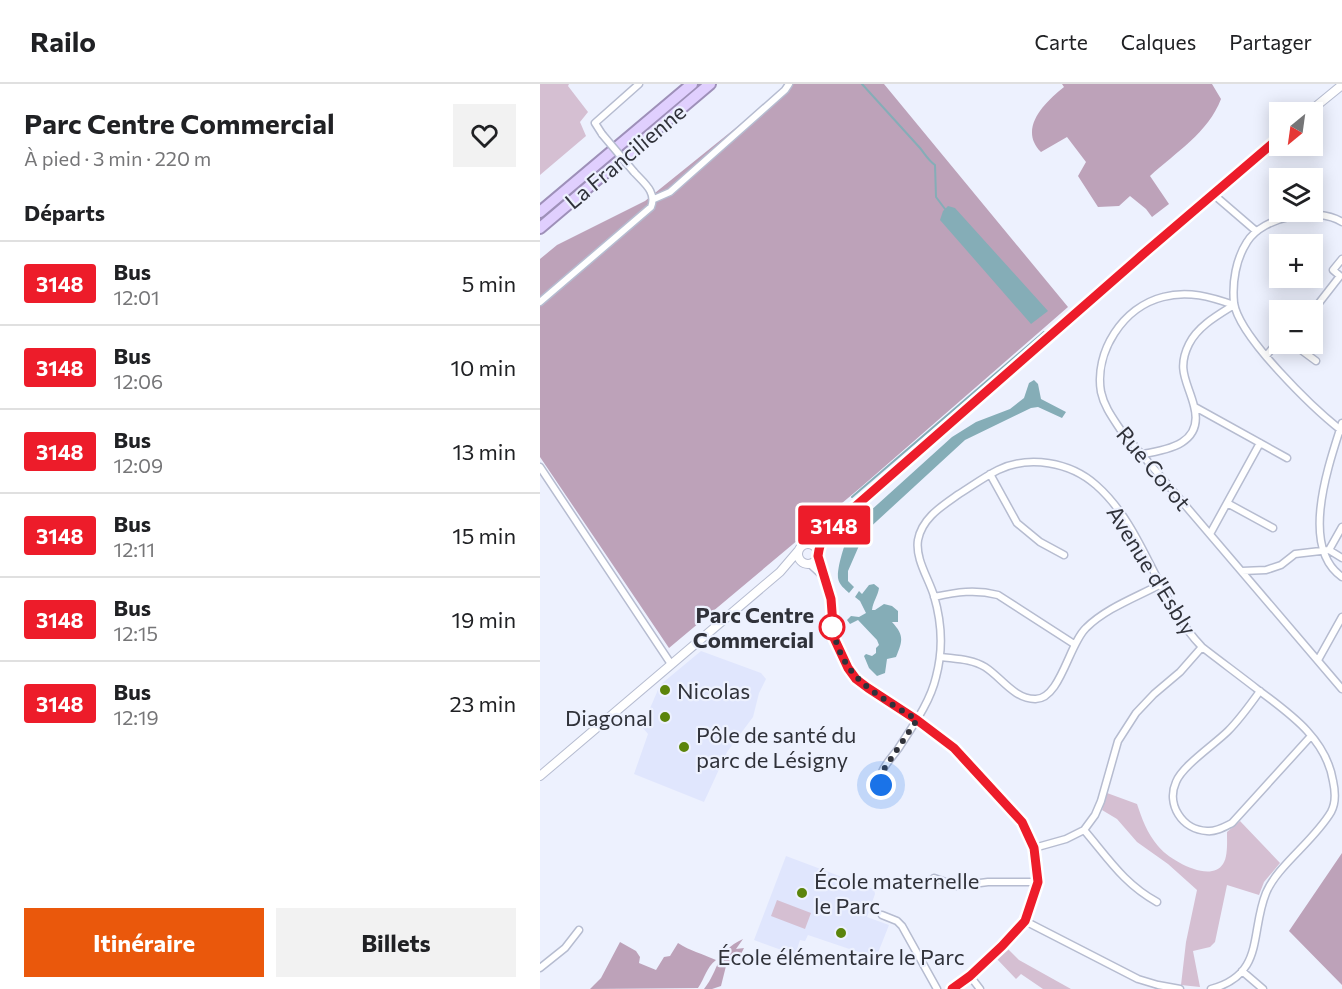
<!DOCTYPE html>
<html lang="fr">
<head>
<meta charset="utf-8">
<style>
  :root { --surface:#fff; --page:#f2f2f2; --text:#202124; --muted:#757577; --line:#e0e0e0; --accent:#ea580c }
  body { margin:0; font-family:Commissioner,sans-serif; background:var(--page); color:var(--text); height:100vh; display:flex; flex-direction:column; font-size:22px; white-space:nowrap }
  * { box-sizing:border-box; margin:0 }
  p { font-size:20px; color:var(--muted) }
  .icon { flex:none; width:33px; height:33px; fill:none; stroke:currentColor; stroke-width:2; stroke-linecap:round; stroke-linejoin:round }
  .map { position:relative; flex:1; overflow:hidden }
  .details { display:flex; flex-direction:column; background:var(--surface); width:540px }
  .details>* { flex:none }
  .badge { padding:0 12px; border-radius:4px; font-size:21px; line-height:39px }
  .needle { width:39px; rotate:209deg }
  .controls { position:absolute; left:729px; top:18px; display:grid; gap:12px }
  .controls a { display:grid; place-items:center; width:54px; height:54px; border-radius:0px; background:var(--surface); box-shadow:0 3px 15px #0003; font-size:30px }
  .you { position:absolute; width:30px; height:30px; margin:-15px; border:4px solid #fff; border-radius:50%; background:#1a73e8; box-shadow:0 0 0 9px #1a73e833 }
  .map>.badge { position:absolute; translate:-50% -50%; box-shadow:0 0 0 3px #fff }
  h2 { padding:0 24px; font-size:22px; line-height:54px }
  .round { display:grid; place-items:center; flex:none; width:63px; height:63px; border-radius:0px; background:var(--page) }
  .summary { display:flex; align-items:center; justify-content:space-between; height:102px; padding:0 24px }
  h1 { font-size:28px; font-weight:700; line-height:45px }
  .button { display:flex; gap:12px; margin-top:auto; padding:12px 24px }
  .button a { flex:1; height:69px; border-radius:0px; background:var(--accent); color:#fff; font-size:24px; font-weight:700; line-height:69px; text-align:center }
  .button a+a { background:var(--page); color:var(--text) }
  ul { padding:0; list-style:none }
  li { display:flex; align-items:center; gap:18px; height:84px; padding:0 24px; border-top:2px solid var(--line) }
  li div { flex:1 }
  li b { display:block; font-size:22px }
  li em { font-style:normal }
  li .badge { min-width:66px; font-weight:700; text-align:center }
  header { display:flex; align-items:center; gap:36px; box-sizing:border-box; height:84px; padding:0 30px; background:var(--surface); border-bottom:2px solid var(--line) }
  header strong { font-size:28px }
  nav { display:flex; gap:33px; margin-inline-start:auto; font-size:21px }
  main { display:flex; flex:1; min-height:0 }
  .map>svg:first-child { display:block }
  .built { fill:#e0e6fd }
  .green { fill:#d5bfd2 }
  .forest { fill:#bda2b9 }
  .water { fill:#85adb7 }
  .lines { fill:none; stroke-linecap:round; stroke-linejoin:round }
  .stream { stroke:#85adb7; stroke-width:2 }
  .minor-casing { stroke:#b6bcd0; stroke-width:9 }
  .tertiary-casing { stroke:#b6bcd0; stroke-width:10 }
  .trunk-casing { stroke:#9e90b9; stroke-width:14 }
  .minor { stroke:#fff; stroke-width:6 }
  .tertiary { stroke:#fff; stroke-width:8 }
  .trunk { stroke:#e0cffe; stroke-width:10 }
  .minor-bridge-casing { stroke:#b6bcd0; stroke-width:9; stroke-linecap:butt }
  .minor-bridge { stroke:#fff; stroke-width:6 }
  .line-casing { stroke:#fff; stroke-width:14 }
  .line { stroke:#ed1c2a; stroke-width:9 }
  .walk { stroke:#30323a; stroke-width:6; stroke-dasharray:0 10.8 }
  .stop-dot { fill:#fff; stroke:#ed1c2a; stroke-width:3 }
  .poi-dot { fill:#5b840b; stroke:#edf1fe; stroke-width:2 }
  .labels { text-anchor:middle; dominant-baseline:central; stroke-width:4.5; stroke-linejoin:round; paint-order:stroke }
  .street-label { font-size:22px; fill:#30323a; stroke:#edf1fe }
  .stop-label { font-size:22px; font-weight:bold; fill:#30323a; stroke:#edf1fe; text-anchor:end }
  .poi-label { font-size:22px; fill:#30323a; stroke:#edf1fe; text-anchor:start }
</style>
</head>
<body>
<header>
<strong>Railo</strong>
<nav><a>Carte</a><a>Calques</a><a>Partager</a></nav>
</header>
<main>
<section class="details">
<div class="summary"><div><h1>Parc Centre Commercial</h1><p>À pied · 3 min · 220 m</p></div><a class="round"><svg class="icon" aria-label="heart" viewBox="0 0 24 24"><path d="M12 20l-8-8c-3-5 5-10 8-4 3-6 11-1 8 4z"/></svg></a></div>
<h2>Départs</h2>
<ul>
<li><span class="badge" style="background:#ed1c2a;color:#fff">3148</span><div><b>Bus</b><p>12:01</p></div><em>5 min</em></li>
<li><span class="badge" style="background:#ed1c2a;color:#fff">3148</span><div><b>Bus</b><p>12:06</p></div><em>10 min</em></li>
<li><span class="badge" style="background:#ed1c2a;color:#fff">3148</span><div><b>Bus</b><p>12:09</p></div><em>13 min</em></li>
<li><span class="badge" style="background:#ed1c2a;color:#fff">3148</span><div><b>Bus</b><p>12:11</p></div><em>15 min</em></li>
<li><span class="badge" style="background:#ed1c2a;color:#fff">3148</span><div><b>Bus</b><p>12:15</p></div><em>19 min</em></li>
<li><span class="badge" style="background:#ed1c2a;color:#fff">3148</span><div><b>Bus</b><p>12:19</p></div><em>23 min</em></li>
</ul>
<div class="button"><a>Itinéraire</a><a>Billets</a></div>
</section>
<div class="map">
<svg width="802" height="905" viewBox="0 0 802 905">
  <rect width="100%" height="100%" fill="#edf1fe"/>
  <!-- built -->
  <path class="built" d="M 161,567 L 221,589 L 226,595 L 219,609 L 213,633 L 187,668 L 164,718 L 94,690 L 108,650 L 102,643 L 120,601 Z
    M 246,772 L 334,805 L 335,810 L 327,833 L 349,841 L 336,874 L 268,851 L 265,857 L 260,856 L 255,871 L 214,856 Z"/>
  <!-- green -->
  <path class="green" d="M 0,0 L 29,0 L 28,2 L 48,28 L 40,38 L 46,52 L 0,91 Z
    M 567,709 L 597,720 C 602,735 607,749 618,762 C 628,775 670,800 683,780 C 688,773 687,757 687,748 L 700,737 L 740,779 L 724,798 L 719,811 L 687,801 L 675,858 L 670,863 L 653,867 L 660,903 L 641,901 L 646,858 L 657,806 L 628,780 L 597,758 L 577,735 L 562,726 Z
    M 237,816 L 271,829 L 265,845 L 231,832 Z
    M 468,865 L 479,876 L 531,905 L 503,905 L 481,890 L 476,895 L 456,874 Z"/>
  <!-- forest -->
  <path class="forest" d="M 250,0 L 344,0 L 528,223 L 320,404 L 129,564 L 0,373 L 0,175 L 17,161 L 105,117 Z
    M 522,0 L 672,0 L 681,15 C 668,49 636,68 610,92 L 629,120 L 612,133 L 606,125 L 590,112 L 579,122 L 558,123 L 538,92 L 546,78 L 527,53 L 501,68 C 478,45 504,19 524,3 Z
    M 802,769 L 802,901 L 749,847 Z
    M 203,855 L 196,865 L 204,864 L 201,870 L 186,882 L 181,902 L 172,905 L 164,905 C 180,885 175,868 203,855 Z
    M 80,858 L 96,867 L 100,873 L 99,879 L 116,886 L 124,873 L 130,872 L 138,859 C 150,867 163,870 176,876 C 166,884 165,894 158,904 L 50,905 L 61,894 Z"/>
  <!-- water -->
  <path class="water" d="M 408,122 L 415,124 L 508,227 L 491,240 L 400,136 L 403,127 Z
    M 494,296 L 498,300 L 501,315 L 526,328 L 522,334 L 498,323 L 491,324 L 425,356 L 325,448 L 308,487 L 308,497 L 314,503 L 309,509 C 305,505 299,501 298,494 C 297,482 306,455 312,443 L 318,442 L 328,429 L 412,353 L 436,338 L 470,325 L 484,314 L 489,299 Z
    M 334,500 L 339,504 C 338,512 333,517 332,526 L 335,526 L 344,520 L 352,522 L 358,527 L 358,538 L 352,538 C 364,551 363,556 356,573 L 347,575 L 345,589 L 337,592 L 329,584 L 324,572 L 326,570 L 332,572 L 336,569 L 336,564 L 339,561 L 337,556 L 318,536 L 310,540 L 307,536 L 311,532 L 319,533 L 326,529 L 320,517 L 315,513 L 319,507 L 322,510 L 329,501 Z"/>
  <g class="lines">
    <!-- stream -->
    <path class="stream" d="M 322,0 C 341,21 361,43 380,64 C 385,70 388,76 395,81 L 396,113 L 405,125
      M 312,413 L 504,248"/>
    <defs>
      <path id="minor" d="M 62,50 L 55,39 L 99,0
        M 673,110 L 716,147
        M 114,115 L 130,108 L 245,6 L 249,0
        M 802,138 C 777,122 723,132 707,158 C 696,175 692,198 694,219 C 699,253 774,325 802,347
        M 0,218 L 111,123 C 117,108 104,99 94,88
        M 694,221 C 671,213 648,206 623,213 C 583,223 554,268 561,308 C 564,322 572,333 580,345 L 802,605
        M 772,228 L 800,192 L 793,186 L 802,175
        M 753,260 L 776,277
        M 726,272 L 740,255
        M 655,323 L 747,374
        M 802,339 C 789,380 759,463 802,493
        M 602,370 C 629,366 664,359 654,322 C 648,298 636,286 649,260 C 658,242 678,231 694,221
        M 0,383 L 131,580
        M 450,390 L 477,439 L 500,458 L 524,471
        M 687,419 L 733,444
        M 670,450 L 720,359
        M 789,466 L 802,474
        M 278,472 C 283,486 289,501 291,516 C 294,546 294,567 315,592 C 331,612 364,626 385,642 C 411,662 433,683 454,707 C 465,719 478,731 486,745 C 503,772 500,810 485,837 C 471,860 434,889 412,905
        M 270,480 L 285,494
        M 702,487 L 726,486 L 741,481 L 755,470 L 789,466 L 802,443
        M 394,513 C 417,508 435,505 458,511 L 534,560
        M 401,573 C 416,575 432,575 445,583 C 461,593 474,615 495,615 C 520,616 529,560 546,544 C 566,524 597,513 621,500
        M 778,576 L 802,533
        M 720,607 C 710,621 700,635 688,647 C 675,660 642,682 636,698 C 626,720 642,746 667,747 C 676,748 684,743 692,739 L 771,652
        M 341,701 C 341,697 341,691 342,688 C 345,680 353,672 358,665 C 372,643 390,619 396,593 C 403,567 402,539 394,512 C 389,495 375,475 378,456 C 382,434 402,422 419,410 C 432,402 444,393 458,386 C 489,371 530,378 556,401 C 605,444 617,517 662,563 C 680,577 699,591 717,605 C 749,629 786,654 793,697 C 795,706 796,719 791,728 C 774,757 737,782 726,809 C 710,848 725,891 671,905
        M 544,746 C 568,774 584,800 617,818
        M 494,764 L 526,755 L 544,746 L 555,731 L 561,717 L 578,657 L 596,629 L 614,610 L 640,588 L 662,563
        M 394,794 L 417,802 L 448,798 L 498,798
        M 342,831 L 357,837 L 362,842 L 397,905
        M 485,837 L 598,895 L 618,901 L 640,905
        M 0,884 L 25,864 L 39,846
        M 702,887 L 723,905
        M 430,892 L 440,905"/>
      <path id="tertiary" d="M 769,28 L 802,1
        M 269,459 L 285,449 L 740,53
        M258 470a10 10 0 1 1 20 0a10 10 0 1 1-20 0Z
        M 0,692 L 240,488 L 258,467"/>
      <path id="trunk" d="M 0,128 L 152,0
        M 0,144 L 170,0"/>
    </defs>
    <!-- minor casing -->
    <use href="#minor" class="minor-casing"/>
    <!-- tertiary casing -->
    <use href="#tertiary" class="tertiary-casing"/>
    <!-- trunk casing -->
    <use href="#trunk" class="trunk-casing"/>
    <!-- minor -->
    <use href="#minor" class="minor"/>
    <!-- tertiary -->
    <use href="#tertiary" class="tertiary"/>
    <!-- trunk -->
    <use href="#trunk" class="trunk"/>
    <defs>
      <path id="minor-bridge" d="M 62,50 L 94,88"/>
    </defs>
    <!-- minor-bridge casing -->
    <use href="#minor-bridge" class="minor-bridge-casing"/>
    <!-- minor-bridge -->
    <use href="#minor-bridge" class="minor-bridge"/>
  </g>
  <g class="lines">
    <defs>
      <path id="line" d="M 412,905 L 430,892 L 462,862 L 485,837 L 498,798 L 494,764 L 482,738 L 414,664 L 377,636 L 328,604 L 316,595 L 308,584 L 294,554 L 291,515 L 278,472 C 279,464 281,457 285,449 L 601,172 L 740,53"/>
    </defs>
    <!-- line casing -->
    <use href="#line" class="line-casing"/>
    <!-- line -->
    <use href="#line" class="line"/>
    <!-- walk -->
    <path class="walk" d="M 292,543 L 292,540 C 301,595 334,608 377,636 L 342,688 L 341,701"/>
  </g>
  <!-- markers -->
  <circle class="stop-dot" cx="292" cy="543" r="12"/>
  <g class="poi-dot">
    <circle cx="125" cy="606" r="6"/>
    <circle cx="125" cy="633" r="6"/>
    <circle cx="144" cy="663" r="6"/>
    <circle cx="262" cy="809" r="6"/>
    <circle cx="301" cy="849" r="6"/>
  </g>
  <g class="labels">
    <!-- street labels -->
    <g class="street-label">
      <text transform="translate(85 72) rotate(-40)">La Francilienne</text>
      <text transform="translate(614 384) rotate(50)">Rue Corot</text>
      <text transform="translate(612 486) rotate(58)">Avenue d'Esbly</text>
    </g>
    <!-- stop labels -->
    <g class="stop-label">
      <text x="274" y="530">Parc Centre<tspan x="274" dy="25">Commercial</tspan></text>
    </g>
    <!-- poi labels -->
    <g class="poi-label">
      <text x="137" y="606">Nicolas</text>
      <text x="113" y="633" text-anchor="end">Diagonal</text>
      <text x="156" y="650">Pôle de santé du<tspan x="156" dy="25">parc de Lésigny</tspan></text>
      <text x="274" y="796">École maternelle<tspan x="274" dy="25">le Parc</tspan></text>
      <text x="301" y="872" text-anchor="middle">École élémentaire le Parc</text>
    </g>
  </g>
</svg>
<div class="controls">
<a><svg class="needle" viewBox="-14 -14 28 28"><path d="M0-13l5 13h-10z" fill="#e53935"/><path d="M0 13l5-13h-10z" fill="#757577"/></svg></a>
<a><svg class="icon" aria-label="layers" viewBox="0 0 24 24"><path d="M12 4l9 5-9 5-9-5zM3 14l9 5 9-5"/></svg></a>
<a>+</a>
<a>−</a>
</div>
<div class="you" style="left:341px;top:701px"></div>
<b class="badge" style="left:294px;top:441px;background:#ed1c2a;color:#fff">3148</b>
</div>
</main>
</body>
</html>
